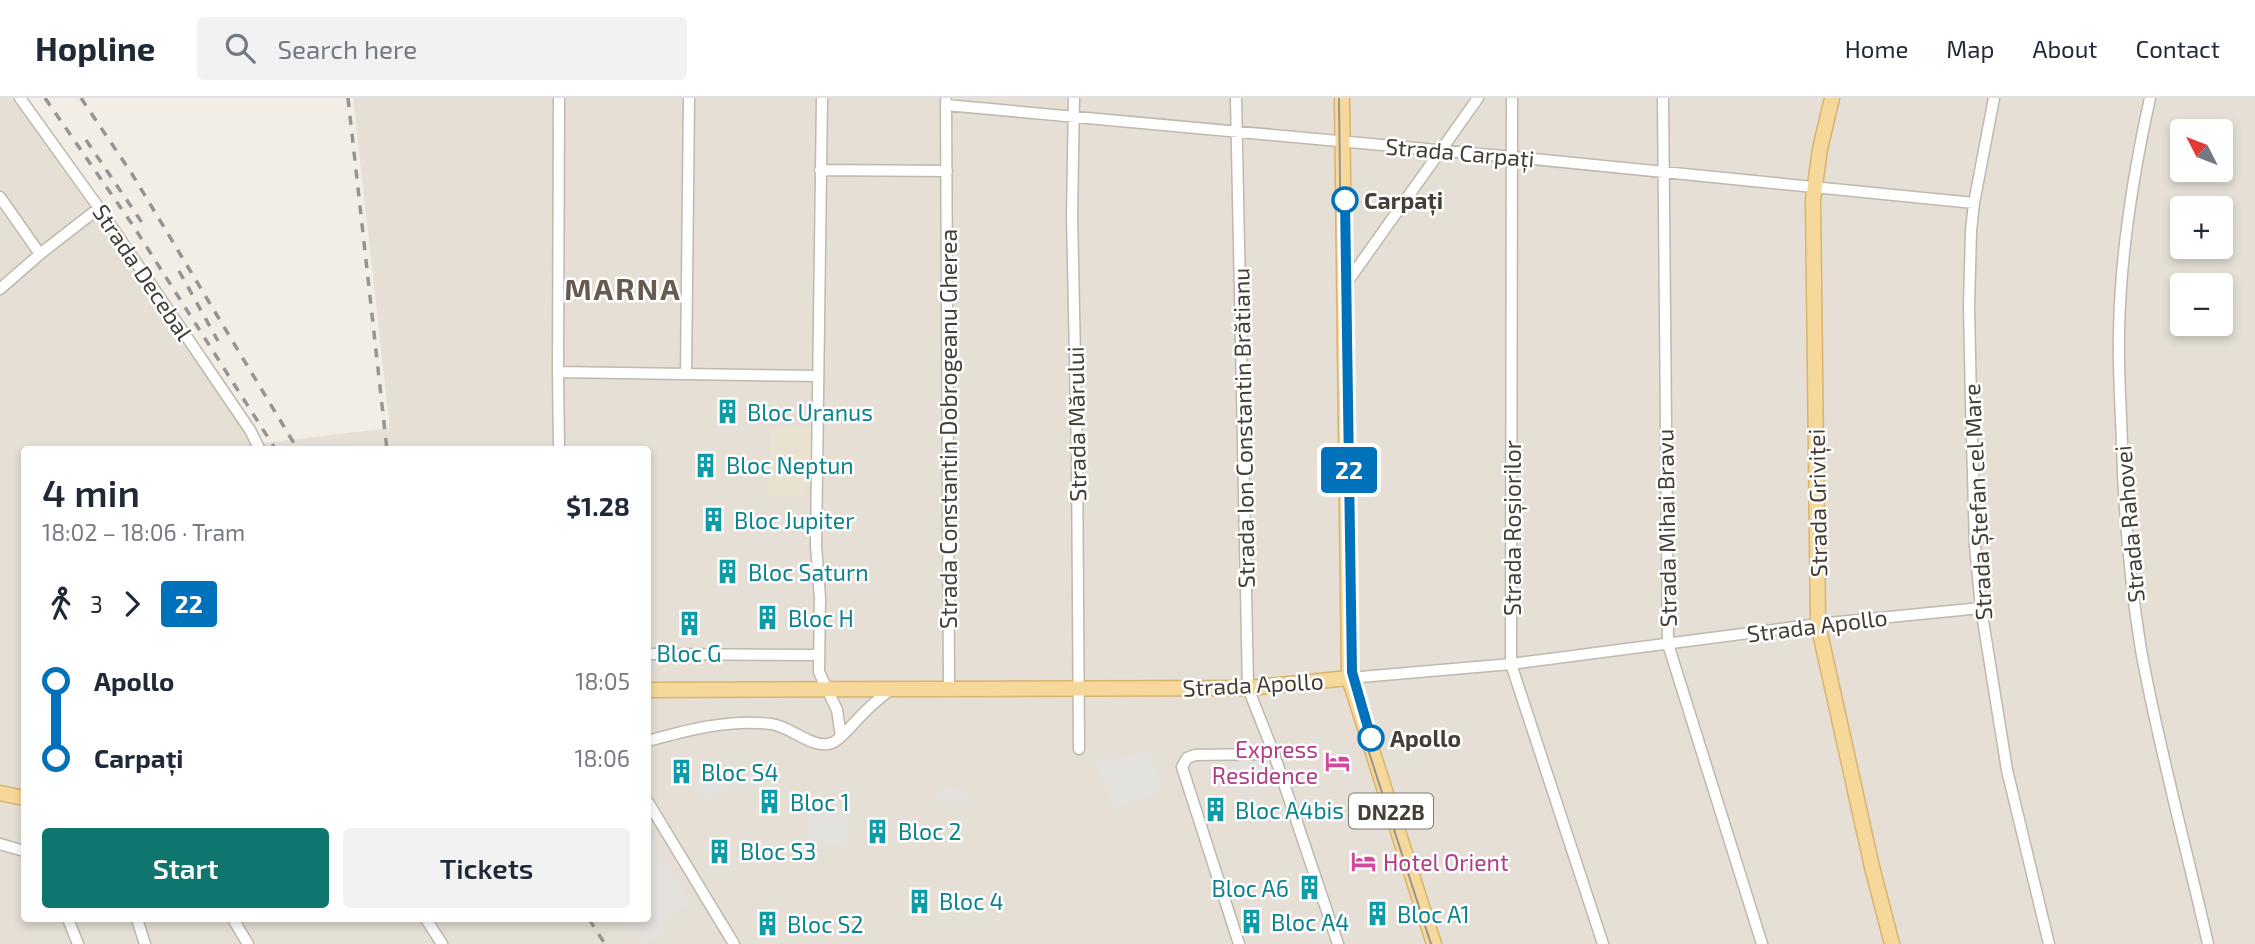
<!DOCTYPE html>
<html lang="en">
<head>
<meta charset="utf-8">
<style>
  :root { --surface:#fff; --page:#f2f2f3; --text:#1f2937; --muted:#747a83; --line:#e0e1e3; --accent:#0f766e }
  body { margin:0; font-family:"Exo 2",sans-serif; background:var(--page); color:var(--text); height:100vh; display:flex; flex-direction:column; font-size:26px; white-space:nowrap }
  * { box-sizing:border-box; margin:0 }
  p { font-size:23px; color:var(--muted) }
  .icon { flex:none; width:38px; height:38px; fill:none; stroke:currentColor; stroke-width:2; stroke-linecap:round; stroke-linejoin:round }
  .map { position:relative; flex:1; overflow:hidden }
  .panel { position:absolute; left:21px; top:348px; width:630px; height:476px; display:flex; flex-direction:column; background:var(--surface); border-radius:7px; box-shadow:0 4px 10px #0003 }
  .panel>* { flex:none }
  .badge { padding:0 14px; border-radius:5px; font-size:24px; line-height:46px }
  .needle { width:46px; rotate:312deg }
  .tools { position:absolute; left:2170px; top:21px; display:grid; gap:14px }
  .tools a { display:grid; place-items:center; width:63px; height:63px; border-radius:7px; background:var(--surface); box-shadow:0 4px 10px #0003; font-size:35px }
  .map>.badge { position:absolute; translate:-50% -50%; box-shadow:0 0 0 4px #fff }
  .legs { display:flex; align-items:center; gap:10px; height:77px; padding:0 21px; font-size:23px }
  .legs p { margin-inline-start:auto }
  .summary { display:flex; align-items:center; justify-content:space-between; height:119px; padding:0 21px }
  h1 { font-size:38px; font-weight:600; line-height:52px }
  .action { display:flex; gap:14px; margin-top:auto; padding:14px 21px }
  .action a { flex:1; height:80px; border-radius:7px; background:var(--accent); color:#fff; font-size:28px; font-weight:600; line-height:80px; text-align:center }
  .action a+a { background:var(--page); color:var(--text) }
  ul { padding:0 21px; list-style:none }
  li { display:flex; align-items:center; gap:24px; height:77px; font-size:26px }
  li i { display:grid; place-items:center; width:10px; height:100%; margin:0 9px; background:currentColor }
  li i::after { content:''; width:18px; height:18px; margin:-9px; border:5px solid; border-radius:50%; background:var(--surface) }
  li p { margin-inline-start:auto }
  li:first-child i { background:linear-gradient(#0000 50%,currentColor 0) }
  li:last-child i { background:linear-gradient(currentColor 50%,#0000 0) }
  header { display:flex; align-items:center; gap:42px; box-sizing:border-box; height:98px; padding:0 35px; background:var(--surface); border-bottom:2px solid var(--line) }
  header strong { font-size:33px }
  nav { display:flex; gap:38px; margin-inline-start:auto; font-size:24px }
  .search { width:490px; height:63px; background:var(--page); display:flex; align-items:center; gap:18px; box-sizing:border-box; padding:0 24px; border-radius:7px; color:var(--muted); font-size:26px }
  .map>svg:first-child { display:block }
  .residential { fill:#e5dfd5; fill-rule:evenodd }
  .industrial { fill:#e4e0db }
  .education { fill:#eae2d1 }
  .parking { fill:#e3e1de }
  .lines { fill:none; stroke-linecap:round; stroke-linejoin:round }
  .minor-casing { stroke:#bfb8ad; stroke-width:13 }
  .major-casing { stroke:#d9b46d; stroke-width:17 }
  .minor { stroke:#fff; stroke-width:10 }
  .major { stroke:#f6d89b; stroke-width:14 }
  .tram { stroke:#959595; stroke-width:2 }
  .rail { stroke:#959595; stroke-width:3.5; stroke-dasharray:9 9; stroke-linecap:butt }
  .line-1-casing { stroke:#fff; stroke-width:16 }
  .line-1 { stroke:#0072bc; stroke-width:10 }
  .stop-1-dot { fill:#fff; stroke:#0072bc; stroke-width:3.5 }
  .labels { text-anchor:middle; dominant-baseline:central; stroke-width:5; stroke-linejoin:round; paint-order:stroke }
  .shield { fill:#fff; stroke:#7c7872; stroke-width:2 }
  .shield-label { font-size:21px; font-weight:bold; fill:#443e36 }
  .street-label { font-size:23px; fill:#443e36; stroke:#fff }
  .stop-label { font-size:23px; font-weight:bold; fill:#443e36; stroke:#fff; text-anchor:start }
  .culture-label { font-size:23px; fill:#0d838f; stroke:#fff; text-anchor:start }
  .hotel-label { font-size:23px; fill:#b23c85; stroke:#fff; text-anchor:end }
  .district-label { font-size:30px; font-weight:bold; letter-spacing:2px; fill:#665b4e; stroke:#fff }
</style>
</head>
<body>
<header>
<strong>Hopline</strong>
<div class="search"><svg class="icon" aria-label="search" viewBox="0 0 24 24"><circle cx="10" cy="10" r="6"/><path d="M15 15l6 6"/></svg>Search here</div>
<nav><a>Home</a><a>Map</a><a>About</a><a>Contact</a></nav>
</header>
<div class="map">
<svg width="2255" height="846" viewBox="0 0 2255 846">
  <rect width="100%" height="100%" fill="#f2eee6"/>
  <!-- residential -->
  <path class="residential" d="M 0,0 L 25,0 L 262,345 L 390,330 L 353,0 L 2255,0 L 2255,846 L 0,846 ZM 2182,33 L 2221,33 L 2221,72 L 2182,72 ZM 2182,110 L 2221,110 L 2221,149 L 2182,149 ZM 2182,187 L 2221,187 L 2221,226 L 2182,226 ZM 24,352 L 648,352 L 648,821 L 24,821 Z"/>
  <!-- industrial -->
  <path class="industrial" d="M 648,731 L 691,806 L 663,825 L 667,833 L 644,846 L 638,837 L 629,842 L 617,821 L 648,821 Z"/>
  <!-- education -->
  <path class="education" d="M 812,330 L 812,383 L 805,389 L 805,397 L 768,397 L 771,331 Z"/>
  <!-- parking -->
  <path class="parking" d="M 1148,653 L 1164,693 L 1114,711 L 1096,664 Z
    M 1269,660 L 1277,687 L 1242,697 L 1233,664 Z
    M 760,669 L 760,689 L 731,687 L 704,703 L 691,682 L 711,670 Z
    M 951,689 L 973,698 L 973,705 L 937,703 L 938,692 Z
    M 811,707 L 850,710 L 847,748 L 807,745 Z"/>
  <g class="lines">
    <defs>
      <path id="minor" d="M 20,0 L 99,110 L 250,332 L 260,352
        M 559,0 L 558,274 L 559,352
        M 822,0 L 816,448 L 820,500 L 819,574 L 837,612 L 841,638
        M 1074,0 L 1072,118 L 1077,354 L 1079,651
        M 1236,0 L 1248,590 L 1274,656 L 1338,846
        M 1512,0 L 1511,566 L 1603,846
        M 1663,0 L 1668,546 L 1762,846
        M 1994,0 L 1974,105 L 1971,133 L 1969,208 L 1971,305 L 1975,448 L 1981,510 L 2007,672 L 2049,846
        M 2150,0 C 2133,77 2120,156 2119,236 C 2118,273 2121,310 2122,347 C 2124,415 2130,484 2141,552 C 2159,651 2186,748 2208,846
        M 946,3 L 949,589
        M 946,7 L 1513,59 L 1974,105
        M 820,72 L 947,73
        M 0,99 L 40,156
        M 1343,190 L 1478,0
        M 0,191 L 40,156 L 99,110
        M 558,274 L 818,278
        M 686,276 L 689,0
        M 648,556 L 819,557
        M 1349,580 L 1511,566 L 1818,526 L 1981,510
        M 648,643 C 687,632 729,621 771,626 C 791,628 812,652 832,645 C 841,641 849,630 856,623 C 867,611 879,600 893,590
        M 648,704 L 734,846
        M 0,746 L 24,753
        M 68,821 L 78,846
        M 137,821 L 145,846
        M 233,821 L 248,846
        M 426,821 L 442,846
        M 1239,846 L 1182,669 L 1187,660 L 1195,657 L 1274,656"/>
      <path id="major" d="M 1342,0 L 1349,580 L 1434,846
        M 1832,0 L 1820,51 L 1813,102 L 1818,526 L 1872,769 L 1892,846
        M 648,592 L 1248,590 L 1349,580
        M 0,695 L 24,700"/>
    </defs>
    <!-- minor casing -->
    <use href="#minor" class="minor-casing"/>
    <!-- major casing -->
    <use href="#major" class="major-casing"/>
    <!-- minor -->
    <use href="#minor" class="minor"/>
    <!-- major -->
    <use href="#major" class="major"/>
    <!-- tram -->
    <path class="tram" d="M 1339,0 L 1346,575 L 1365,642 L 1431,846"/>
    <!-- rail -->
    <path class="rail" d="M 45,0 L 132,126 L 276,352
      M 81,0 L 132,76 L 298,352
      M 348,0 L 387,352
      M 86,42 L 145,129
      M 179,173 L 218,243
      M 589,821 L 605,846"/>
  </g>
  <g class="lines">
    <defs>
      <path id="line-1" d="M 1345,102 L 1352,574 L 1371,640"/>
    </defs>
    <!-- line-1 casing -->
    <use href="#line-1" class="line-1-casing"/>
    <!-- line-1 -->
    <use href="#line-1" class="line-1"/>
  </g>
  <!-- icons -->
  <defs>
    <symbol id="building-bare" viewBox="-9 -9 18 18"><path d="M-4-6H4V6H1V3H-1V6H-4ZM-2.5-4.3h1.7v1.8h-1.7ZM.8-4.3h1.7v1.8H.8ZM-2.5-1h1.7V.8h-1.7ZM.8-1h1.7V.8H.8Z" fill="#0f9aa8" stroke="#fff" stroke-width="2.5" paint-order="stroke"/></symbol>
    <symbol id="hotel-bare" viewBox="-9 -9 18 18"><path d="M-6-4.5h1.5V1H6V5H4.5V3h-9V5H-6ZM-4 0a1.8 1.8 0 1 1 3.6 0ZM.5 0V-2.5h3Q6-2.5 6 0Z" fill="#d1479c" stroke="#fff" stroke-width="2.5" paint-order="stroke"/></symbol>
  </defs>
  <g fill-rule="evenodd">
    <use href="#building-bare" x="710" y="296" width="35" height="35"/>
    <use href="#building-bare" x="688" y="350" width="35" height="35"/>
    <use href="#building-bare" x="696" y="404" width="35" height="35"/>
    <use href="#building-bare" x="710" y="456" width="35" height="35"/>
    <use href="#building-bare" x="750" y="502" width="35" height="35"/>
    <use href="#building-bare" x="672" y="508" width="35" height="35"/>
    <use href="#hotel-bare" x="1320" y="646" width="35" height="35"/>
    <use href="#building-bare" x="664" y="656" width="35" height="35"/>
    <use href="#building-bare" x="752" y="686" width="35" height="35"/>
    <use href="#building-bare" x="1198" y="694" width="35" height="35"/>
    <use href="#building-bare" x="860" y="716" width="35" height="35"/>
    <use href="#building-bare" x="702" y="736" width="35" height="35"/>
    <use href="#hotel-bare" x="1346" y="746" width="35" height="35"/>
    <use href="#building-bare" x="1292" y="772" width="35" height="35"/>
    <use href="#building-bare" x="902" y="786" width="35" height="35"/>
    <use href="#building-bare" x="1360" y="798" width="35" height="35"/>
    <use href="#building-bare" x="1234" y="806" width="35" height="35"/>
    <use href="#building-bare" x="750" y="808" width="35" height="35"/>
  </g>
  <!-- markers -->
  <g class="stop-1-dot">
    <circle cx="1345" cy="102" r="12"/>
    <circle cx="1371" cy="640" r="12"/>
  </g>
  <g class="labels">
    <!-- shield labels -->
    <rect class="shield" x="1349" y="695.5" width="84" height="35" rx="5"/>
    <g class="shield-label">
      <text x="1391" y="713">DN22B</text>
    </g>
    <!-- street labels -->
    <g class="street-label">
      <text transform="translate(1460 54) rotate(5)">Strada Carpați</text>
      <text transform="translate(143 174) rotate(56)">Strada Decebal</text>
      <text transform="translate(1076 326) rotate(-91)">Strada Mărului</text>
      <text transform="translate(1243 330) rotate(-91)">Strada Ion Constantin Brătianu</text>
      <text transform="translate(948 331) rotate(-90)">Strada Constantin Dobrogeanu Gherea</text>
      <text transform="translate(1977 404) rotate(-93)">Strada Ștefan cel Mare</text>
      <text transform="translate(1817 405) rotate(-91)">Strada Griviței</text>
      <text transform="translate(2129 426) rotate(-95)">Strada Rahovei</text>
      <text transform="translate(1512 430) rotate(-90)">Strada Roșiorilor</text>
      <text transform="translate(1666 430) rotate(-91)">Strada Mihai Bravu</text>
      <text transform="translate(1817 527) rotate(-7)">Strada Apollo</text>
      <text transform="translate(1253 586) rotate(-3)">Strada Apollo</text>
    </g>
    <!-- stop labels -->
    <g class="stop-label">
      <text x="1364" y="102">Carpați</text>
      <text x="1390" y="640">Apollo</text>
    </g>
    <!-- culture labels -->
    <g class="culture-label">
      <text x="747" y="314">Bloc Uranus</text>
      <text x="726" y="367">Bloc Neptun</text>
      <text x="734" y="422">Bloc Jupiter</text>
      <text x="748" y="474">Bloc Saturn</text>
      <text x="788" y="520">Bloc H</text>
      <text x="689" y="555" text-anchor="middle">Bloc G</text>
      <text x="701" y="674">Bloc S4</text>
      <text x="790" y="704">Bloc 1</text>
      <text x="1235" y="712">Bloc A4bis</text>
      <text x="898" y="733">Bloc 2</text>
      <text x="740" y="753">Bloc S3</text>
      <text x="1289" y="790" text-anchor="end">Bloc A6</text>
      <text x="939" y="803">Bloc 4</text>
      <text x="1397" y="816">Bloc A1</text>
      <text x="1271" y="824">Bloc A4</text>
      <text x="787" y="826">Bloc S2</text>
    </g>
    <!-- hotel labels -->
    <g class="hotel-label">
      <text x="1318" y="651">Express<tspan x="1318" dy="26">Residence</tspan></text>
      <text x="1383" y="764" text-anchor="start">Hotel Orient</text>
    </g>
    <!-- district labels -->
    <g class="district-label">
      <text x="623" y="190">MARNA</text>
    </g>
  </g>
</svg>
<div class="tools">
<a><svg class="needle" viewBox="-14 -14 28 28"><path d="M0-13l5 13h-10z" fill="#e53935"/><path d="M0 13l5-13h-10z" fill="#747a83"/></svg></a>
<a>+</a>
<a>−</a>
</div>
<b class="badge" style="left:1349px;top:372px;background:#0072bc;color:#fff">22</b>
<section class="panel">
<div class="summary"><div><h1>4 min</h1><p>18:02 – 18:06 · Tram</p></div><b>$1.28</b></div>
<div class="legs"><svg class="icon" aria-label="walk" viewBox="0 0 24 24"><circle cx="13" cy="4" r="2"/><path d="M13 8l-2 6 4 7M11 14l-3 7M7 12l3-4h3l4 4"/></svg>3<svg class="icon" aria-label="forward" viewBox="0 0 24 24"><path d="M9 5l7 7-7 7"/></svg><b class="badge" style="background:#0072bc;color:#fff">22</b></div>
<ul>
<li><i style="color:#0072bc"></i><b>Apollo</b><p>18:05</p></li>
<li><i style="color:#0072bc"></i><b>Carpați</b><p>18:06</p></li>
</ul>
<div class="action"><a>Start</a><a>Tickets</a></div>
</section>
</div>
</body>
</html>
